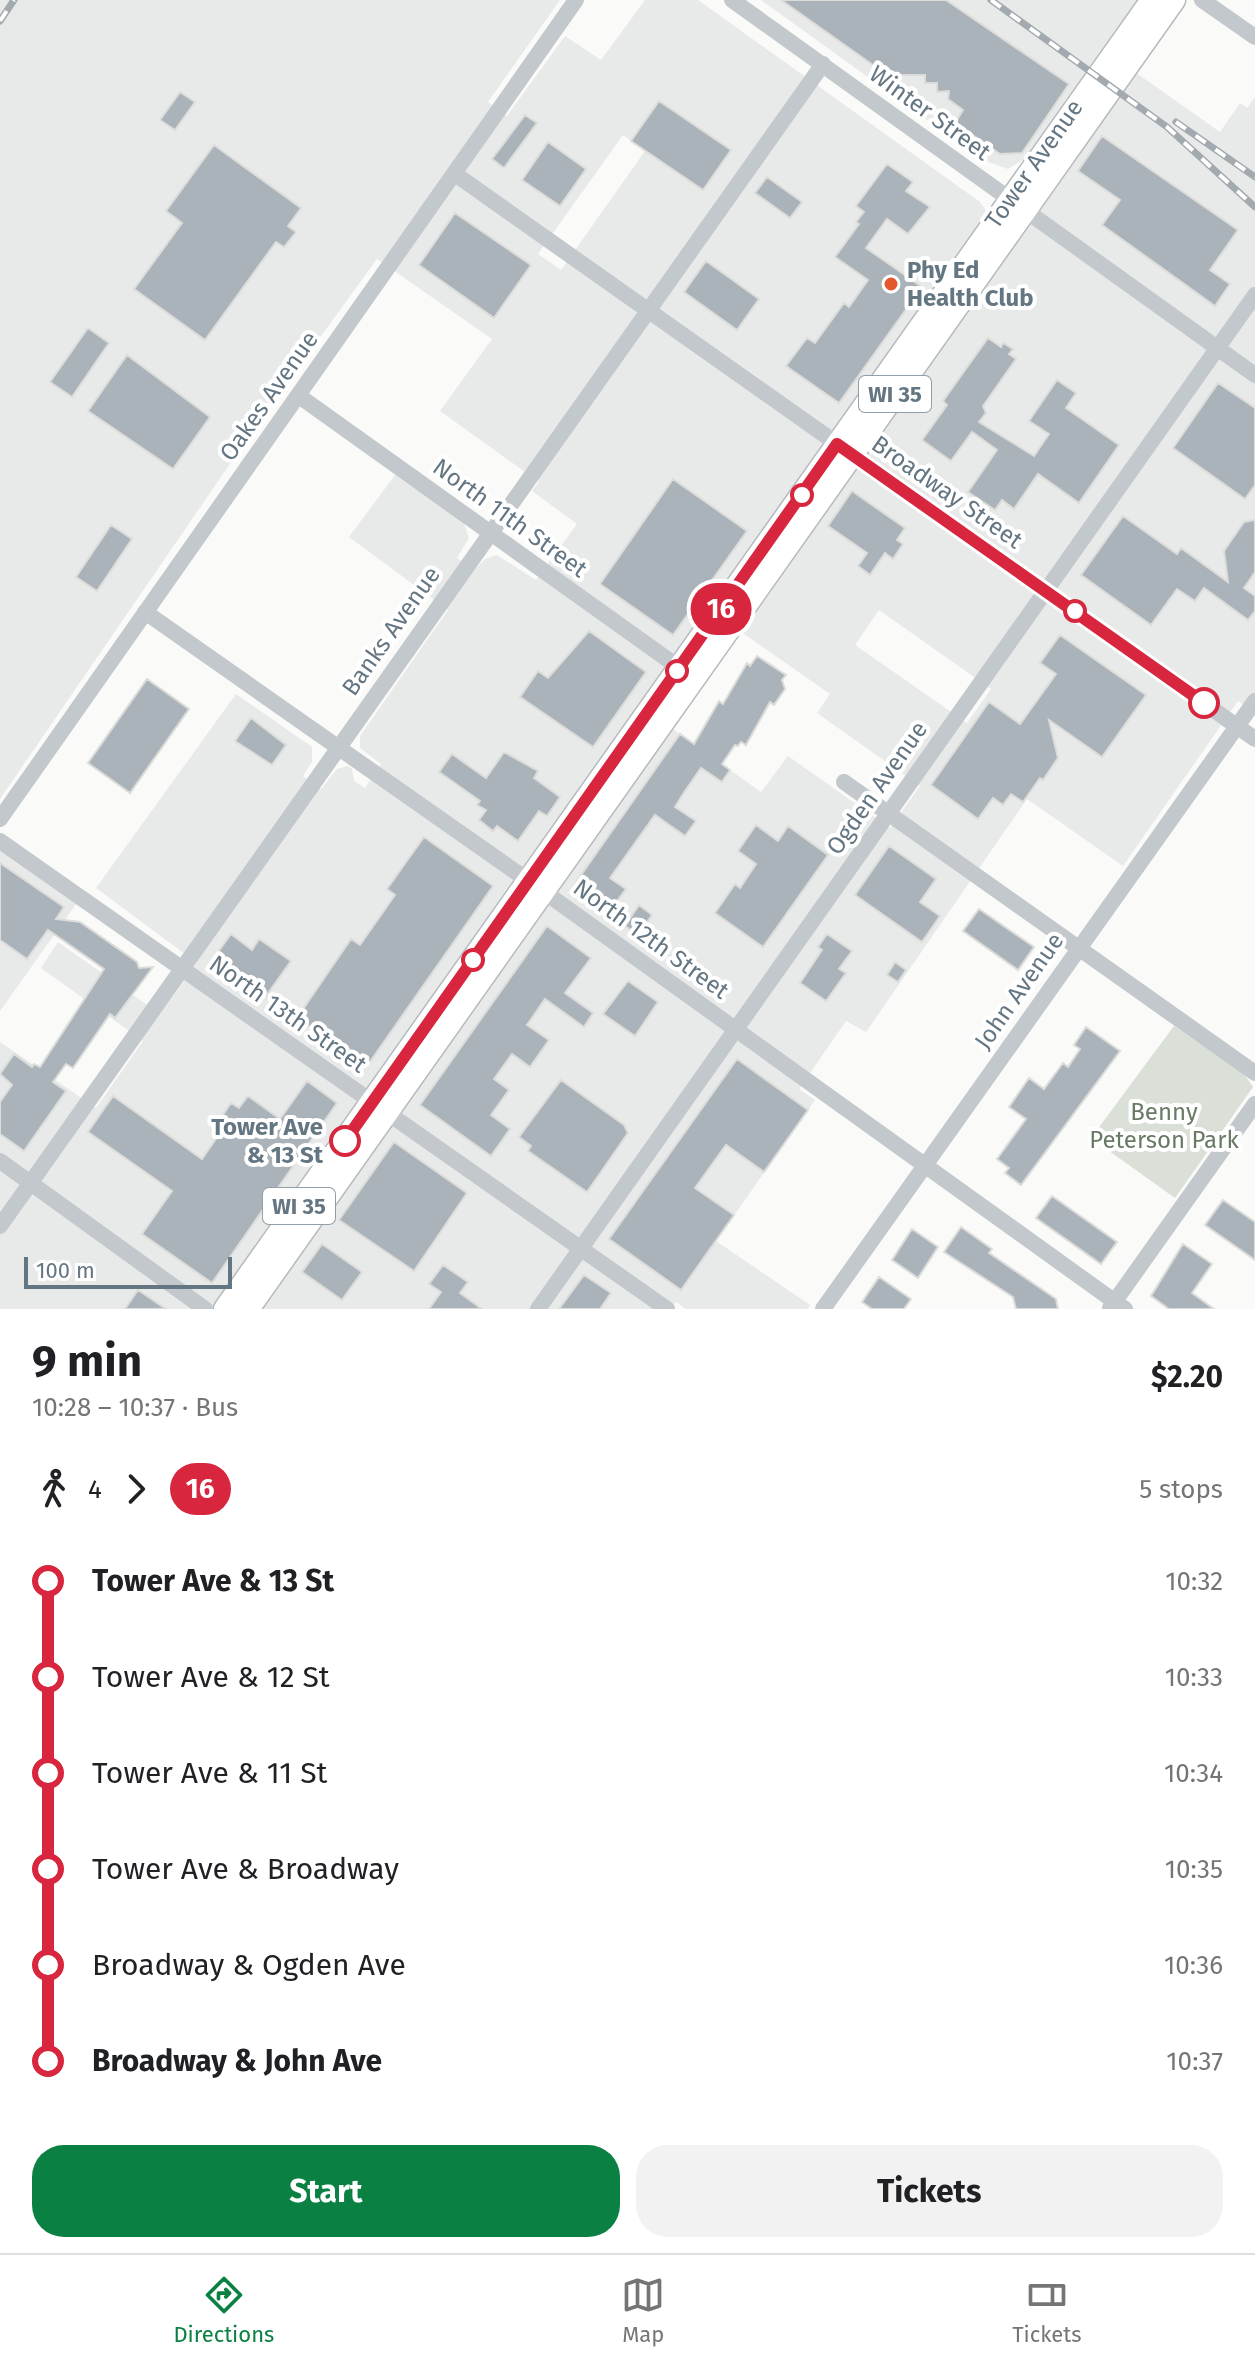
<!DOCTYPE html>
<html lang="en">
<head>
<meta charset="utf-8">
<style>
  :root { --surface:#fff; --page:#f2f2f2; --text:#202124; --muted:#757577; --line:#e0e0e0; --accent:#0b8043 }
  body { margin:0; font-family:"Fira Sans",sans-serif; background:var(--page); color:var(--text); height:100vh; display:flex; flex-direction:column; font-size:30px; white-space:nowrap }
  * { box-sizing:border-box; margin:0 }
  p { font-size:26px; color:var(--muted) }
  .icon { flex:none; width:44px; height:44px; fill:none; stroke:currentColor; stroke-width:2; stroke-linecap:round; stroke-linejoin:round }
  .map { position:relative; height:1309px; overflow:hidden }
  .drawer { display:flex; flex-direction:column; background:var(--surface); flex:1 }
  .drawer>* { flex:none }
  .badge { padding:0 16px; border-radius:26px; font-size:28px; line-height:52px }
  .scale { position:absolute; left:24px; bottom:20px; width:208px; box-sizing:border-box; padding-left:8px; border:4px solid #657683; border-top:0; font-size:22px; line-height:28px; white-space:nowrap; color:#657683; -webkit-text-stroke:6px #fff; paint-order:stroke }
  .map>.badge { position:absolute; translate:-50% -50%; box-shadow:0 0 0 4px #fff }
  .legs { display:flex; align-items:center; gap:12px; height:88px; padding:0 32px; font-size:26px }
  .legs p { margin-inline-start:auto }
  .headline { display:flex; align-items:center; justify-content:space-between; height:136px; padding:0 32px }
  h1 { font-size:44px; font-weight:700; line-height:60px }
  .primary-button { display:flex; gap:16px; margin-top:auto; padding:16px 32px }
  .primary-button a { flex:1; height:92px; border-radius:32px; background:var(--accent); color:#fff; font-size:32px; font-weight:700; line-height:92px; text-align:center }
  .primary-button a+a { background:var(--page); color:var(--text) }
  ul { padding:0 32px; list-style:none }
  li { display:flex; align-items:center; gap:28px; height:96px; font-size:30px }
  li i { display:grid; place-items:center; width:12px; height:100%; margin:0 10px; background:currentColor }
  li i::after { content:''; width:20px; height:20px; margin:-10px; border:6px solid; border-radius:50%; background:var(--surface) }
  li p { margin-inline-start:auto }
  li:first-child i { background:linear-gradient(#0000 50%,currentColor 0) }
  li:last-child i { background:linear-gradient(currentColor 50%,#0000 0) }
  .dock { display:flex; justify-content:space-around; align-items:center; height:112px; border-top:2px solid var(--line); background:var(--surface); font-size:22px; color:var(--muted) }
  .dock a { display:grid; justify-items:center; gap:4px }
  .dock .current { color:var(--accent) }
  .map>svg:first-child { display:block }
  .built { fill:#e8e9e9; fill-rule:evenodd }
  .green { fill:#dadfd7 }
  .building { fill:#aab3b9; stroke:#dcdcda; stroke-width:2 }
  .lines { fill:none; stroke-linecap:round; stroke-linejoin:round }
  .major-casing { stroke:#b5babe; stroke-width:25 }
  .minor { stroke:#c3c8cc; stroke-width:16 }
  .major { stroke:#fff; stroke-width:22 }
  .rail-casing { stroke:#a2aab0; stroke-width:7 }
  .rail { stroke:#fff; stroke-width:4; stroke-dasharray:12; stroke-linecap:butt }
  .line-1-casing { stroke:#fff; stroke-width:18 }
  .line-1 { stroke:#d7263d; stroke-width:12 }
  .poi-dot { fill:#e4572e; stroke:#fff; stroke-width:3 }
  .stop-1-dot { fill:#fff; stroke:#d7263d; stroke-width:4 }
  .labels { text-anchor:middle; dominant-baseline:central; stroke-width:8; stroke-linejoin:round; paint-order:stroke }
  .shield { fill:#fff; stroke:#939fa8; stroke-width:2 }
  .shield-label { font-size:22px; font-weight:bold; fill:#657683 }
  .street-label { font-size:24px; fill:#657683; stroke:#fff }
  .poi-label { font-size:24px; font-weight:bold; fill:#657683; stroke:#fff; text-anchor:start }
  .park-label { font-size:24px; fill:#687a64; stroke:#fff }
  .stop-label { font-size:24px; font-weight:bold; fill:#657683; stroke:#fff; text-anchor:end }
</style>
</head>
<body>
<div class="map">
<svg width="1255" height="1309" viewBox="0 0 1255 1309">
  <rect width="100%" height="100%" fill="#fafaf8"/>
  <!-- built -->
  <path class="built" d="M 0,0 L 560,0 L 488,102 L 507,116 L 565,36 L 601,60 L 645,0 L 698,0 L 980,202 L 987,212 L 214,1309 L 0,1309 L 0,1042 L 96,1108 L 143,1041 L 41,968 L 58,942 L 160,1014 L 197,963 L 96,888 L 236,694 L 312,747 L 312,762 L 303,776 L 321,789 L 337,769 L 348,766 L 352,769 L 354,781 L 365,788 L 381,764 L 360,748 L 360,736 L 448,610 L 349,537 L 395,475 L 463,521 L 469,538 L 457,558 L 474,570 L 485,559 L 497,555 L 536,580 L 577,524 L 532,491 L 539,482 L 440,411 L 492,339 L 377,259 L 258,423 L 0,799 ZM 623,135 L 645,151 L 561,270 L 538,254 Z
    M 761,0 L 1143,0 L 1122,21 L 1028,157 L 1008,169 L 983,160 Z
    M 1135,72 L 1220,132 L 1240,103 L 1247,108 L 1255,97 L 1255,712 L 1238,701 L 1123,866 L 1027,799 L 866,1032 L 846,1021 L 799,1089 L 815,1100 L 716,1241 L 810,1305 L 807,1309 L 686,1309 L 676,1302 L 670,1309 L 261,1309 L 671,728 L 761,792 L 788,756 L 890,828 L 920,786 L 817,713 L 830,694 L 740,631 ZM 879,610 L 991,689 L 967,723 L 855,645 Z
    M 0,850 L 76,904 L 0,1011 Z"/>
  <!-- green -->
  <path class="green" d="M 1174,1026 L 1244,1074 L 1253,1087 L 1175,1198 L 1091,1138 Z"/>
  <!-- building -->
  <path class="building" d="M 781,0 L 946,0 L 1069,84 L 1022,153 L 1000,154 L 955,123 L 963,110 L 948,99 L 949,91 L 937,92 L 937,83 L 925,83 L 925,75 L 887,75 Z
    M 180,92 L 195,102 L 175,130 L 160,120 Z
    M 659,101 L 731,150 L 703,190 L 631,141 Z
    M 525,115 L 537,123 L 504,168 L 492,159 Z
    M 1102,136 L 1238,230 L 1210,270 L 1230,284 L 1215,306 L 1102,225 L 1120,200 L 1078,171 Z
    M 548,142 L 586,169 L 560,206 L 522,180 Z
    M 214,145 L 301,208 L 288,226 L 296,232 L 284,247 L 276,242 L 205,340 L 134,289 L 182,223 L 166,211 Z
    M 887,164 L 913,182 L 906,191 L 930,207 L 908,234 L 887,219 L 866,248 L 922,287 L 839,403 L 786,366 L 807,338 L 815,343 L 844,303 L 849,307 L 868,280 L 835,257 L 859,224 L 856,222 L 864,212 L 856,206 Z
    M 767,177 L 802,202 L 790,218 L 755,193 Z
    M 455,213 L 531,265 L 494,318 L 419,265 Z
    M 706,261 L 759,299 L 737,330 L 684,292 Z
    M 88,328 L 109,343 L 72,397 L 50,382 Z
    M 988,338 L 1001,347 L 1003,343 L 1013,349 L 1009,354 L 1016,359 L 983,406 L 986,413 L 979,422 L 1034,456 L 1049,434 L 1029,421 L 1057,380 L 1076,393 L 1066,408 L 1119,445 L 1079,503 L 1038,474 L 1014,509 L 1002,500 L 995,510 L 968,492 L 997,450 L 972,432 L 951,461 L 922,440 L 947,405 L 943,401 Z
    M 127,355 L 210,417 L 173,469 L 88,411 Z
    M 1218,383 L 1255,408 L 1255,485 L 1245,499 L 1173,448 Z
    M 673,479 L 747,531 L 673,635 L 600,584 Z
    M 852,491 L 905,528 L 897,540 L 903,544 L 893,559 L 885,553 L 870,575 L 858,566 L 867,553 L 828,526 Z
    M 1123,516 L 1177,554 L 1181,548 L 1228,582 L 1224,551 L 1244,522 L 1255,520 L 1255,572 L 1244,588 L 1255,596 L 1255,611 L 1248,620 L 1204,588 L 1195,601 L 1177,589 L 1151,625 L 1081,575 Z
    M 111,525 L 132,539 L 97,591 L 76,577 Z
    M 589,631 L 646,672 L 593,747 L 520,697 L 538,671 L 548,678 Z
    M 1060,635 L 1146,695 L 1102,757 L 1049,720 L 1058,758 L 1043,780 L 1040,778 L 1023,802 L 1011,794 L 1003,805 L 993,798 L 978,819 L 931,785 L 989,702 L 1020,724 L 1056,674 L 1040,663 Z
    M 757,656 L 786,675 L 782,680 L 785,689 L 774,705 L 770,702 L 746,745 L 741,742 L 738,746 L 735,745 L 722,764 L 730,770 L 722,782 L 701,768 L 683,794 L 675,807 L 696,821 L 685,836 L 655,815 L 610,878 L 626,889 L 608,913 L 572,888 L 680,734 L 694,744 L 719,701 L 723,704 L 747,663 L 750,666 Z
    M 147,679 L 189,709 L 130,793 L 88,763 Z
    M 251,718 L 286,745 L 272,765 L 235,741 Z
    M 504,752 L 538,771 L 534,778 L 560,797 L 547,816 L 539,811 L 518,841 L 497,826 L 493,831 L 479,820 L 486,810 L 477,805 L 480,801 L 439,772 L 452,754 L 486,778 Z
    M 756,825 L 778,841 L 788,826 L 828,855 L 763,947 L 715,913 L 735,884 L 740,888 L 756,864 L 738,851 Z
    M 424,837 L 493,886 L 367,1066 L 297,1018 L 351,939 L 360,945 L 395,895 L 387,889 Z
    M 889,846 L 936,879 L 920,902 L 940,916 L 922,942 L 855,895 Z
    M 0,863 L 64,907 L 56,919 L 80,922 L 137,962 L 139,968 L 153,967 L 115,1018 L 110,1014 L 73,1068 L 66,1064 L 53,1082 L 66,1091 L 24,1151 L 0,1134 L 0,1102 L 12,1085 L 0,1074 L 14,1054 L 32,1067 L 34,1064 L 40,1067 L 104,969 L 48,930 L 27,959 L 0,940 Z
    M 639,905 L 652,915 L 638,935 L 625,926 Z
    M 979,909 L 1034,947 L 1018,970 L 963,931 Z
    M 547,926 L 591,958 L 565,993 L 593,1013 L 584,1027 L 545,999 L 527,1025 L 549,1040 L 530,1067 L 512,1054 L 494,1079 L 509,1090 L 491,1115 L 510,1129 L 491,1156 L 420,1105 Z
    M 231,934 L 252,950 L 259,939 L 291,961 L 266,996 L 213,959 Z
    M 827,934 L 852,951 L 839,969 L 846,973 L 826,1001 L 800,983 L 822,950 L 818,947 Z
    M 895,962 L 906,970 L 898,982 L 887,975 Z
    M 628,981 L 658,1002 L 635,1036 L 603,1014 Z
    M 1086,1027 L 1120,1051 L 1021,1185 L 1005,1173 L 1009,1168 L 997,1159 L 1026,1119 L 1009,1107 L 1029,1078 L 1044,1089 L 1063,1063 L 1068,1067 L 1080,1049 L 1074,1045 Z
    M 737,1059 L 808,1110 L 764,1172 L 726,1145 L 695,1188 L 734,1215 L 681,1290 L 609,1239 Z
    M 561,1080 L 624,1125 L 628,1133 L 587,1192 L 528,1151 L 531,1146 L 519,1137 Z
    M 307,1081 L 337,1103 L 212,1283 L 142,1234 L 172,1191 L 88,1132 L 113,1096 L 202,1159 L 220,1133 L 214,1128 L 231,1103 L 239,1108 L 248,1096 L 280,1119 Z
    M 394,1142 L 467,1193 L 414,1271 L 339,1220 Z
    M 1052,1196 L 1117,1242 L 1101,1264 L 1036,1218 Z
    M 1223,1200 L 1255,1222 L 1255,1260 L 1205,1225 Z
    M 961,1227 L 992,1249 L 989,1253 L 1056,1299 L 1058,1309 L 1016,1309 L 1013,1297 L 944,1252 Z
    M 912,1229 L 938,1247 L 918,1278 L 892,1260 Z
    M 322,1244 L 362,1272 L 342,1300 L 302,1272 Z
    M 1183,1244 L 1212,1264 L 1192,1293 L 1214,1309 L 1169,1309 L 1151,1296 Z
    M 443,1265 L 468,1282 L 460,1293 L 482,1309 L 429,1309 L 441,1292 L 429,1284 Z
    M 584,1275 L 611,1293 L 600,1309 L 559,1309 Z
    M 879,1277 L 911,1299 L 904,1309 L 872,1309 L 862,1302 Z
    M 138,1290 L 166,1309 L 125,1309 Z"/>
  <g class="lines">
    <defs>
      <path id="major" d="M 225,1309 L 1152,0
        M 248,1309 L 1174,0"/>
    </defs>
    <!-- major casing -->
    <use href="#major" class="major-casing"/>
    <!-- minor -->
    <path class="minor" d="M 732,0 L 1255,375
      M 1202,0 L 1255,37
      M 455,174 L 1255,739
      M 299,396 L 688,674
      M 145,612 L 543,891 L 1125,1309
      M 844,782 L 1255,1073
      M 0,819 L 576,0
      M 0,841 L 667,1309
      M 0,1161 L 205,1309
      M 0,1226 L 823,64
      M 1110,1308 L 1255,1104
      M 538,1309 L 1255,295
      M 823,1309 L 1255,701"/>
    <!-- major -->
    <use href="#major" class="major"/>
    <defs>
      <path id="rail" d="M 991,0 L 1167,127 L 1255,207
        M 0,21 L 14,0
        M 1176,122 L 1255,177"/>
    </defs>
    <!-- rail casing -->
    <use href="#rail" class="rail-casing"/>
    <!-- rail -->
    <use href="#rail" class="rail"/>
  </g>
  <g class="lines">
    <defs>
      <path id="line-1" d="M 345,1141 L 837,444 L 1204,703"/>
    </defs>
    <!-- line-1 casing -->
    <use href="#line-1" class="line-1-casing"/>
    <!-- line-1 -->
    <use href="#line-1" class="line-1"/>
  </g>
  <!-- markers -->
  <circle class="poi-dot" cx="891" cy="284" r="8"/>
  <g class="stop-1-dot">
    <circle cx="802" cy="495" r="10"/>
    <circle cx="1075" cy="611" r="10"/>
    <circle cx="677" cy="671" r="10"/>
    <circle cx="1204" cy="703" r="14"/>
    <circle cx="473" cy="960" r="10"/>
    <circle cx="345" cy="1141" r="14"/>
  </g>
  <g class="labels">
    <!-- shield labels -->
    <g class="shield">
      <rect x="859" y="376" width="72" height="36" rx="6"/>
      <rect x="263" y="1188" width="72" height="36" rx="6"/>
    </g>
    <g class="shield-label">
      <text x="895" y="394">WI 35</text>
      <text x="299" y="1206">WI 35</text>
    </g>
    <!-- street labels -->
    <g class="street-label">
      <text transform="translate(930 113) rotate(36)">Winter Street</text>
      <text transform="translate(1034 164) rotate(-55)">Tower Avenue</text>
      <text transform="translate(269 396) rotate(-55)">Oakes Avenue</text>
      <text transform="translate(947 492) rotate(35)">Broadway Street</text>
      <text transform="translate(510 518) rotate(36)">North 11th Street</text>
      <text transform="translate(391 631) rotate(-55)">Banks Avenue</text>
      <text transform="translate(877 788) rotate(-55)">Ogden Avenue</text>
      <text transform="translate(651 939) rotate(36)">North 12th Street</text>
      <text transform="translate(1019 991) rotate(-55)">John Avenue</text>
      <text transform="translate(288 1014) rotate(35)">North 13th Street</text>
    </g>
    <!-- poi labels -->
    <g class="poi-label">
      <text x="907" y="270">Phy Ed<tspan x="907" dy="28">Health Club</tspan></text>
    </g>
    <!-- park labels -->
    <g class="park-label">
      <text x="1164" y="1112">Benny<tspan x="1164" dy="28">Peterson Park</tspan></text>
    </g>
    <!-- stop labels -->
    <g class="stop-label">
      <text x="323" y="1127">Tower Ave<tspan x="323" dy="28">&amp; 13 St</tspan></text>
    </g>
  </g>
</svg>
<div class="scale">100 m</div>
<b class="badge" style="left:721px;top:609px;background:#d7263d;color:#fff">16</b>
</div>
<section class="drawer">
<div class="headline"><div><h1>9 min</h1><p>10:28 – 10:37 · Bus</p></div><b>$2.20</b></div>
<div class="legs"><svg class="icon" aria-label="walk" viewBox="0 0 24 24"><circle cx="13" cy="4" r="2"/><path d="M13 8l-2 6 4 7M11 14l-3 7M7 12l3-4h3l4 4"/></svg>4<svg class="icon" aria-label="forward" viewBox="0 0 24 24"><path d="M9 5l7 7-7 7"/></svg><b class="badge" style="background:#d7263d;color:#fff">16</b><p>5 stops</p></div>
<ul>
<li><i style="color:#d7263d"></i><b>Tower Ave &amp; 13 St</b><p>10:32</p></li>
<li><i style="color:#d7263d"></i><span>Tower Ave &amp; 12 St</span><p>10:33</p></li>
<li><i style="color:#d7263d"></i><span>Tower Ave &amp; 11 St</span><p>10:34</p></li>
<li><i style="color:#d7263d"></i><span>Tower Ave &amp; Broadway</span><p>10:35</p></li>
<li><i style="color:#d7263d"></i><span>Broadway &amp; Ogden Ave</span><p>10:36</p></li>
<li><i style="color:#d7263d"></i><b>Broadway &amp; John Ave</b><p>10:37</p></li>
</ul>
<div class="primary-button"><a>Start</a><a>Tickets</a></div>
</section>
<nav class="dock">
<a class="current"><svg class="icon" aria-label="directions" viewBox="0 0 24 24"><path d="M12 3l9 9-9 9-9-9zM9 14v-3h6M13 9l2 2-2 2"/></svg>Directions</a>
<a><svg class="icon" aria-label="map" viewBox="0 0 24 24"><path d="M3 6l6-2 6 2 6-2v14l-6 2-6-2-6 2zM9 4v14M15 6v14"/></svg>Map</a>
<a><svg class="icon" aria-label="tickets" viewBox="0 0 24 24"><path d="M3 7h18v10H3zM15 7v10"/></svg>Tickets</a>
</nav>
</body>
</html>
